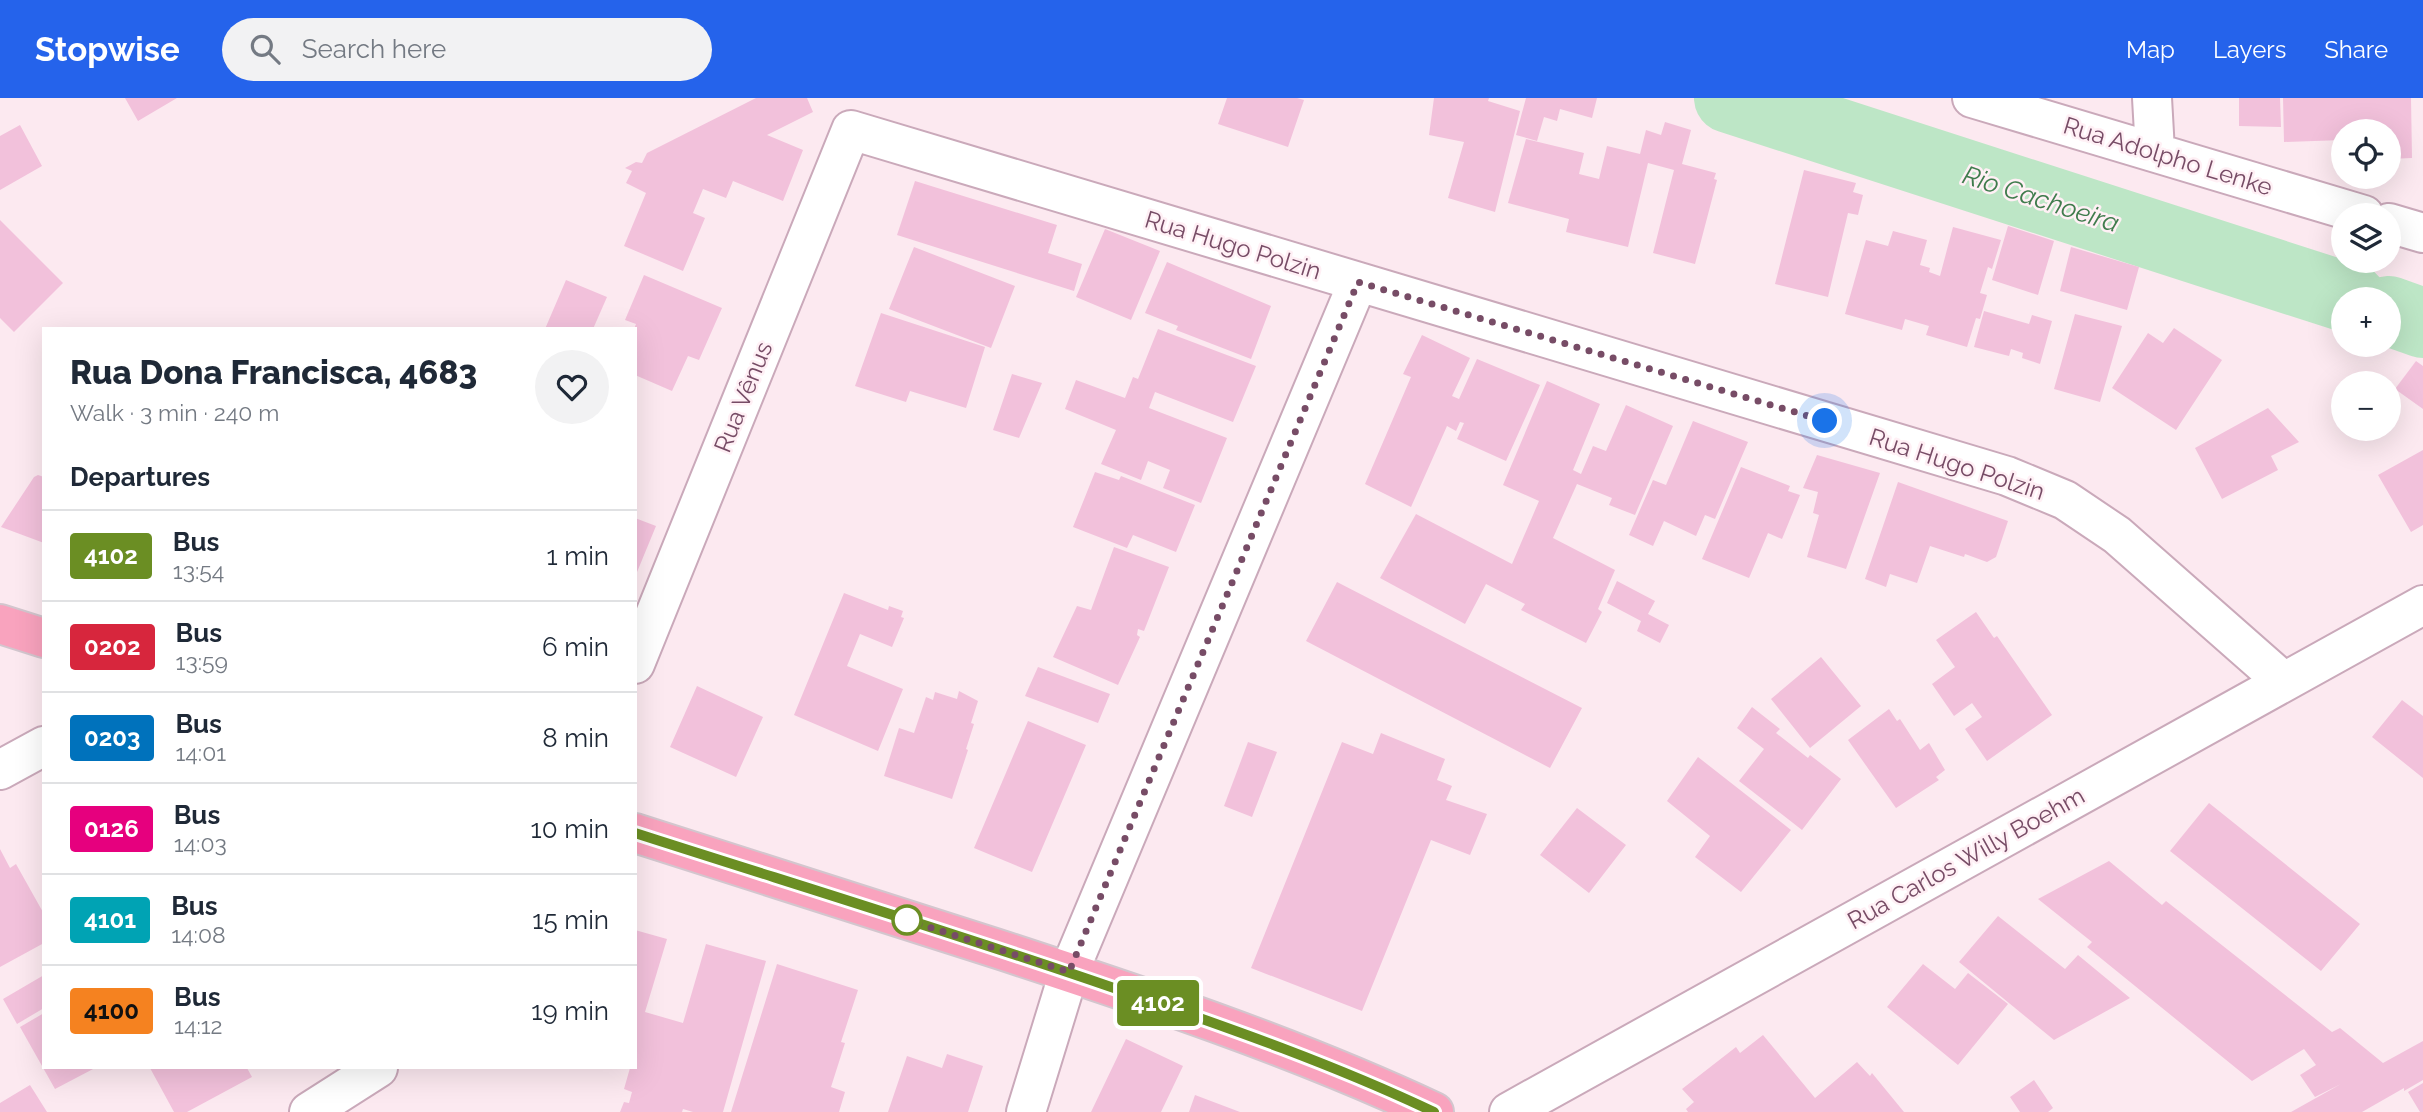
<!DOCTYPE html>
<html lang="en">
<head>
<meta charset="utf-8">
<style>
  :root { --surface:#fff; --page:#f2f2f3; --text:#1f2937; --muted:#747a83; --line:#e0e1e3; --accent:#2563eb }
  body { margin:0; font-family:Raleway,sans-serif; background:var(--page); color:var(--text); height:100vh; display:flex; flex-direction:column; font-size:26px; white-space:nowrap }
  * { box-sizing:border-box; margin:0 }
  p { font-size:23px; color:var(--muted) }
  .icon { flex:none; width:38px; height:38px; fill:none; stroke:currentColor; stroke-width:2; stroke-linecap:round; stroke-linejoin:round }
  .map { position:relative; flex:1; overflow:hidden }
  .drawer { position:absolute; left:42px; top:229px; width:595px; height:742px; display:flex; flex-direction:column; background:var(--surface); border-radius:0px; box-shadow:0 7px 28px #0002 }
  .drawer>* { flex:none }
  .badge { padding:0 14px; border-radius:5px; font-size:24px; line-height:46px }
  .fabs { position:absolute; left:2331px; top:21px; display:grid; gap:14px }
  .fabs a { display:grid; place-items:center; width:70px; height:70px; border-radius:50%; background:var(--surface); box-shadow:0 7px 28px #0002; font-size:35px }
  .you { position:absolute; width:35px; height:35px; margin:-18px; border:5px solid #fff; border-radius:50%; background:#1a73e8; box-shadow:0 0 0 10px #1a73e833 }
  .map>.badge { position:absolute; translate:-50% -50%; box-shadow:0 0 0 4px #fff }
  h2 { padding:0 28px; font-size:26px; line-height:63px }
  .round { display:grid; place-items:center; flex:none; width:74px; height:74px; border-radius:37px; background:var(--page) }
  .headline { display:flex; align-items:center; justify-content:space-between; height:119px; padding:0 28px }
  h1 { font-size:33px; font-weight:800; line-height:52px }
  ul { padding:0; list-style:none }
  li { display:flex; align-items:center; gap:21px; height:91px; padding:0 28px; border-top:2px solid var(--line) }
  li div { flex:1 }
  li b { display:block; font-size:26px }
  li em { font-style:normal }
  li .badge { min-width:77px; font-weight:700; text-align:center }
  header { display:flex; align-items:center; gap:42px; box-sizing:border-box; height:98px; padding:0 35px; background:var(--accent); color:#fff }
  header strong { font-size:33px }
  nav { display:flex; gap:38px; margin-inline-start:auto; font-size:24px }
  .search { width:490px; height:63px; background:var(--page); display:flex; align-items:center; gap:18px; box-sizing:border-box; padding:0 24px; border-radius:38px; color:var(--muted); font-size:26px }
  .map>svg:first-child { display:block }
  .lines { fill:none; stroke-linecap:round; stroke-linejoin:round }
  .river { stroke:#bde6c6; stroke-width:70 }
  .building { fill:#f2c1db }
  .street-casing { stroke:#caa9ba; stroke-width:42 }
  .primary-casing { stroke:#d3c6ce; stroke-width:42 }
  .street { stroke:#fff; stroke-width:38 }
  .primary { stroke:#f9a3be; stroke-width:38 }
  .line-casing { stroke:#fff; stroke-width:16 }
  .line { stroke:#6b8e23; stroke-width:10 }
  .walk { stroke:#774c66; stroke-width:7; stroke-dasharray:0 12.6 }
  .stop-dot { fill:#fff; stroke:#6b8e23; stroke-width:3.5 }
  .labels { text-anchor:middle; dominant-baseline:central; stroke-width:5; stroke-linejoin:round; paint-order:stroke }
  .street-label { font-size:24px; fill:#774c66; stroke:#fff0f5 }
  .water-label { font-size:26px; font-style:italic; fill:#407c4d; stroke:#fff0f5 }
</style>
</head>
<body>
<header>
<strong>Stopwise</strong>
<div class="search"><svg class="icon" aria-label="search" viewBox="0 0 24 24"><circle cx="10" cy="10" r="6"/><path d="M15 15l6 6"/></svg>Search here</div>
<nav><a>Map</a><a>Layers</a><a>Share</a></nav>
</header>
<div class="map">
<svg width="2423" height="1014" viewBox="0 0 2423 1014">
  <rect width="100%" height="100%" fill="#fce9f0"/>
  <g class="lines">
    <!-- river -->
    <path class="river" d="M 1729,0 L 2352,201
      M 2389,213 L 2423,225"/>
  </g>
  <!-- building -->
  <path class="building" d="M 125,0 L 177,0 L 138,23 Z
    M 756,0 L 807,0 L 813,14 L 767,37 L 803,52 L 783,103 L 733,83 L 726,100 L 703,91 L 693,115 L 705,120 L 683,173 L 624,148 L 646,95 L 626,85 L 632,73 L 625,70 L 636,64 L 642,65 L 647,55 Z
    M 1227,0 L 1297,0 L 1304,2 L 1288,49 L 1218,26 Z
    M 1434,0 L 1489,0 L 1488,3 L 1520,13 L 1495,114 L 1448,100 L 1464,44 L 1429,37 Z
    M 1526,0 L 1597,0 L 1592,20 L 1560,11 L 1557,23 L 1544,19 L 1537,43 L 1516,37 Z
    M 2239,0 L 2280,0 L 2281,29 L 2239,28 Z
    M 2283,0 L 2411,0 L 2412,60 L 2389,61 L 2389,33 L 2343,33 L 2343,42 L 2284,44 Z
    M 1665,24 L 1691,32 L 1682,66 L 1716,75 L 1714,81 L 1717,82 L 1695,166 L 1653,155 L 1674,72 L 1648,65 L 1628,149 L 1566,134 L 1569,121 L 1508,105 L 1526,41 L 1584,55 L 1579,76 L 1599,81 L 1607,48 L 1640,56 L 1646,32 L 1661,37 Z
    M 20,27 L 42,68 L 0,92 L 0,38 Z
    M 1804,72 L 1856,85 L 1853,94 L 1863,97 L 1858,117 L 1848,115 L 1828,199 L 1775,186 Z
    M 915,83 L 1057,127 L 1048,155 L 1082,166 L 1074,193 L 897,137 Z
    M 0,122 L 63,185 L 14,234 L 0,220 Z
    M 2008,128 L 2054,143 L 2038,197 L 1992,182 Z
    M 1953,129 L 2001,142 L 1992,171 L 1988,169 L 1980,195 L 1987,197 L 1980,221 L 1976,220 L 1967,249 L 1926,237 L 1929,228 L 1905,221 L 1902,232 L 1845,216 L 1866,142 L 1888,148 L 1893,133 L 1927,142 L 1920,167 L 1930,170 L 1929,174 L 1940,178 Z
    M 1105,131 L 1160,153 L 1131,222 L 1076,199 Z
    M 914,149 L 1015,188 L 991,250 L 889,211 Z
    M 2071,149 L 2139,169 L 2127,212 L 2060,193 Z
    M 1167,164 L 1271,208 L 1251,261 L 1176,232 L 1178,228 L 1145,215 Z
    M 644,177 L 722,210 L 699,262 L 688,258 L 672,293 L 635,277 L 634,231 L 636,226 L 625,222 Z
    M 566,182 L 607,199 L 593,231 L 545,231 Z
    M 1984,213 L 2029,226 L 2032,217 L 2052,223 L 2040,266 L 2022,260 L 2023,255 L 2011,251 L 2009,258 L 1974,249 Z
    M 881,215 L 985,249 L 966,310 L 910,293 L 906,304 L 855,288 Z
    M 2075,216 L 2122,228 L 2100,304 L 2054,291 Z
    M 2174,230 L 2222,262 L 2176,332 L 2112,290 L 2148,235 L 2163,245 Z
    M 1158,231 L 1256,268 L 1233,324 L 1155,294 L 1149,310 L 1227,340 L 1201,405 L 1163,390 L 1170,372 L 1148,363 L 1141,382 L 1101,366 L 1116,332 L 1065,311 L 1076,282 L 1125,300 L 1133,279 L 1138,281 Z
    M 1422,237 L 1470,260 L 1452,298 L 1459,301 L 1477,261 L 1540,287 L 1506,363 L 1457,341 L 1464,325 L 1460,324 L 1456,333 L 1447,328 L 1411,409 L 1365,386 L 1411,279 L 1403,276 Z
    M 2416,263 L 2423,268 L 2423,311 L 2395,291 Z
    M 1012,276 L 1042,285 L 1019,340 L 993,332 Z
    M 1547,283 L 1600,306 L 1573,372 L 1581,376 L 1593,348 L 1606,353 L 1626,307 L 1673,328 L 1635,417 L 1609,407 L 1612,400 L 1577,386 L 1553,440 L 1615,472 L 1598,511 L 1602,514 L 1586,545 L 1521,512 L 1525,506 L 1486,486 L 1465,526 L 1380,480 L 1416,416 L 1512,466 L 1539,403 L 1503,387 Z
    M 2268,310 L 2299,344 L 2271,358 L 2278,372 L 2222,401 L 2195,350 Z
    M 1693,323 L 1748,344 L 1715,421 L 1705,417 L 1696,438 L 1664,423 L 1653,448 L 1629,437 L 1653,382 L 1666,387 Z
    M 2423,352 L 2423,427 L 2411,434 L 2378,377 Z
    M 1817,357 L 1880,375 L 1846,471 L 1807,459 L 1819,417 L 1813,415 L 1818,394 L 1803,390 Z
    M 1741,369 L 1790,388 L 1788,393 L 1800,397 L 1782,441 L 1768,435 L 1749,480 L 1702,461 Z
    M 1095,374 L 1119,382 L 1121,378 L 1195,407 L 1176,454 L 1133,437 L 1127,450 L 1073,429 Z
    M 38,377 L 44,379 L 44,445 L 1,429 L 34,379 Z
    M 1898,384 L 2008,423 L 1996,459 L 1987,464 L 1965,456 L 1964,459 L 1930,448 L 1917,485 L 1890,476 L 1886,489 L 1865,481 Z
    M 635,420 L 656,428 L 635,479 Z
    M 1114,449 L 1169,469 L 1144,533 L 1138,531 L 1137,537 L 1140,539 L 1118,587 L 1053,559 L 1077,508 L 1091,512 Z
    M 1617,483 L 1655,503 L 1648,516 L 1669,527 L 1660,545 L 1637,533 L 1641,523 L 1607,505 Z
    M 1337,484 L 1582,610 L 1550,670 L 1306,543 Z
    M 844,495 L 888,512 L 889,508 L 903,513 L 901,519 L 904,520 L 892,549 L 860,536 L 847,568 L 903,591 L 878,653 L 794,617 Z
    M 1976,514 L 1994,540 L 1997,538 L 2052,617 L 1987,663 L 1965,631 L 1982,619 L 1972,605 L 1954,618 L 1932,586 L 1955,569 L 1936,542 Z
    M 1821,559 L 1861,608 L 1810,650 L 1771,601 Z
    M 1038,569 L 1110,596 L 1098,625 L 1025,598 Z
    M 697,588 L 763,619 L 736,679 L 670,649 Z
    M 959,593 L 978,603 L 971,625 L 974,626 L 966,651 L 968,652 L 952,701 L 884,678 L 899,630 L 914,635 L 926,599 L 933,602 L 935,594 L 957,601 Z
    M 2402,602 L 2423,618 L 2423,680 L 2372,639 Z
    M 1752,609 L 1780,631 L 1776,635 L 1808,660 L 1810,657 L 1841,681 L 1802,732 L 1739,683 L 1764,651 L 1737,630 Z
    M 1889,611 L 1897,623 L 1900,621 L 1920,652 L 1929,645 L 1945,672 L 1936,679 L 1939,682 L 1896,710 L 1848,642 Z
    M 1028,623 L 1086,647 L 1032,774 L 974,750 Z
    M 1381,635 L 1445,661 L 1437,682 L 1452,688 L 1446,702 L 1487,716 L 1470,757 L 1431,742 L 1362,913 L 1251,870 L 1342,644 L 1373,656 Z
    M 1248,644 L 1277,654 L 1252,719 L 1224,708 Z
    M 1698,659 L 1791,732 L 1741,794 L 1695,759 L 1710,738 L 1667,703 Z
    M 2209,705 L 2360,826 L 2321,873 L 2170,753 Z
    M 1577,710 L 1626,747 L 1589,795 L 1540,757 Z
    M 0,751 L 10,770 L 16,766 L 44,816 L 44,845 L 0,869 Z
    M 2109,763 L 2162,807 L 2166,803 L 2332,934 L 2340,930 L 2383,965 L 2423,943 L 2423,982 L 2404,993 L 2404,990 L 2362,1014 L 2291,1014 L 2341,986 L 2315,999 L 2300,977 L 2316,967 L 2304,951 L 2252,983 L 2087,849 L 2092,844 L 2038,801 Z
    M 1998,818 L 2065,871 L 2078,857 L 2130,900 L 2054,942 L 1959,864 Z
    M 635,832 L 667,841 L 645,914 L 683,925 L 706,846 L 766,863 L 723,1014 L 693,1014 L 683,1011 L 682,1014 L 620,1014 L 624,1004 L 629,1005 L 632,994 L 624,991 L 630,970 L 635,970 Z
    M 777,866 L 858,892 L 841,944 L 845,945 L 831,989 L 845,994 L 839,1014 L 731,1014 Z
    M 1923,866 L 1955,891 L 1968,875 L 2008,906 L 1958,967 L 1887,909 Z
    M 44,877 L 44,910 L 17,926 L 3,901 Z
    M 44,915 L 44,970 L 95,970 L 55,991 L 20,929 Z
    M 1763,937 L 1815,1000 L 1857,964 L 1870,978 L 1872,975 L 1904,1014 L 1688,1014 L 1686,1011 L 1694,1004 L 1682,991 L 1736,949 L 1740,955 Z
    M 1126,941 L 1183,968 L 1161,1014 L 1091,1014 Z
    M 947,956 L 983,968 L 968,1014 L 888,1014 L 907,958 L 942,970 Z
    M 150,970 L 247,970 L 252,979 L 187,1014 L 174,1014 Z
    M 2034,982 L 2053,1010 L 2048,1014 L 2020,1014 L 2010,999 Z
    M 2423,985 L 2423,1014 L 2420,1014 L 2408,994 Z
    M 30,987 L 47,1014 L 0,1014 L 0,1005 Z
    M 1195,997 L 1240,1014 L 1189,1014 Z"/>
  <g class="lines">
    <defs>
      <path id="street" d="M 1972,0 L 2364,117
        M 2152,0 L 2155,53
        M 2389,125 L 2423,135
        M 635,566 L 851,32 L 2007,378 L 2065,402 L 2117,437 L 2284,584
        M 0,672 L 44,648
        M 309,1014 L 378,970
        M 1026,1014 L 1069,874 L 1358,184
        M 1509,1014 L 2423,507"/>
      <path id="primary" d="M 0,526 L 44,540
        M 635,735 C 756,774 877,813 998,851 C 1145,899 1293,948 1434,1014"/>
    </defs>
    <!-- street casing -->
    <use href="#street" class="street-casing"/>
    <!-- primary casing -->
    <use href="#primary" class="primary-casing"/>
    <!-- street -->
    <use href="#street" class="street"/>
    <!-- primary -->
    <use href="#primary" class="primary"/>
  </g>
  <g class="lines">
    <defs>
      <path id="line" d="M 635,735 C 800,788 965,838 1128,895 C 1232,931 1335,967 1434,1014"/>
    </defs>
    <!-- line casing -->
    <use href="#line" class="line-casing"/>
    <!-- line -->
    <use href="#line" class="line"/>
    <!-- walk -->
    <path class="walk" d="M 907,822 L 1069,874 L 1358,184 L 1825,323"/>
  </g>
  <!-- markers -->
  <circle class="stop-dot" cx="907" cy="822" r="14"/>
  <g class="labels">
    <!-- street labels -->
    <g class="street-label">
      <text transform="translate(2168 58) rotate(17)">Rua Adolpho Lenke</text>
      <text transform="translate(1233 147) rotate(17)">Rua Hugo Polzin</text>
      <text transform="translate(743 299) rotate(-68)">Rua Vênus</text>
      <text transform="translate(1957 366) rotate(18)">Rua Hugo Polzin</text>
      <text transform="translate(1966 760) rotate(-29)">Rua Carlos Willy Boehm</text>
    </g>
    <!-- water labels -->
    <g class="water-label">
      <text transform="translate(2041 101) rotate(18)">Rio Cachoeira</text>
    </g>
  </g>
</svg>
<div class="fabs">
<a><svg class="icon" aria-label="locate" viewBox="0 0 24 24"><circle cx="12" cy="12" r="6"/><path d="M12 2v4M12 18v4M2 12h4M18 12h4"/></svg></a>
<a><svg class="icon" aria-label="layers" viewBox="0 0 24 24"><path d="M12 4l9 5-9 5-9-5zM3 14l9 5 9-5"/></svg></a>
<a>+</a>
<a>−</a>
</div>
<div class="you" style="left:1825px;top:323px"></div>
<b class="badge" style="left:1158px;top:905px;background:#6b8e23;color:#fff">4102</b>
<section class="drawer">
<div class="headline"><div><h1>Rua Dona Francisca, 4683</h1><p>Walk · 3 min · 240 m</p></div><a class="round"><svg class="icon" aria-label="heart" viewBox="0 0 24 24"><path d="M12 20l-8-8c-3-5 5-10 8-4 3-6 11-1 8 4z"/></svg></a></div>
<h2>Departures</h2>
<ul>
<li><span class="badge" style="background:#6b8e23;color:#fff">4102</span><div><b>Bus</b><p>13:54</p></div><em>1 min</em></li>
<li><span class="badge" style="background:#d7263d;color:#fff">0202</span><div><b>Bus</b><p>13:59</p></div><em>6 min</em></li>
<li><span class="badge" style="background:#0072bc;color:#fff">0203</span><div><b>Bus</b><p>14:01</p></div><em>8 min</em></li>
<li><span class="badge" style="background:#e6007e;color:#fff">0126</span><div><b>Bus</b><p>14:03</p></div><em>10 min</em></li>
<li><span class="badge" style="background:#00a3b4;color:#fff">4101</span><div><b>Bus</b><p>14:08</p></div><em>15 min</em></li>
<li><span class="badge" style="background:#f58220;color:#111">4100</span><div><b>Bus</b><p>14:12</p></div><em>19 min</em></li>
</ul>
</section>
</div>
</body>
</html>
